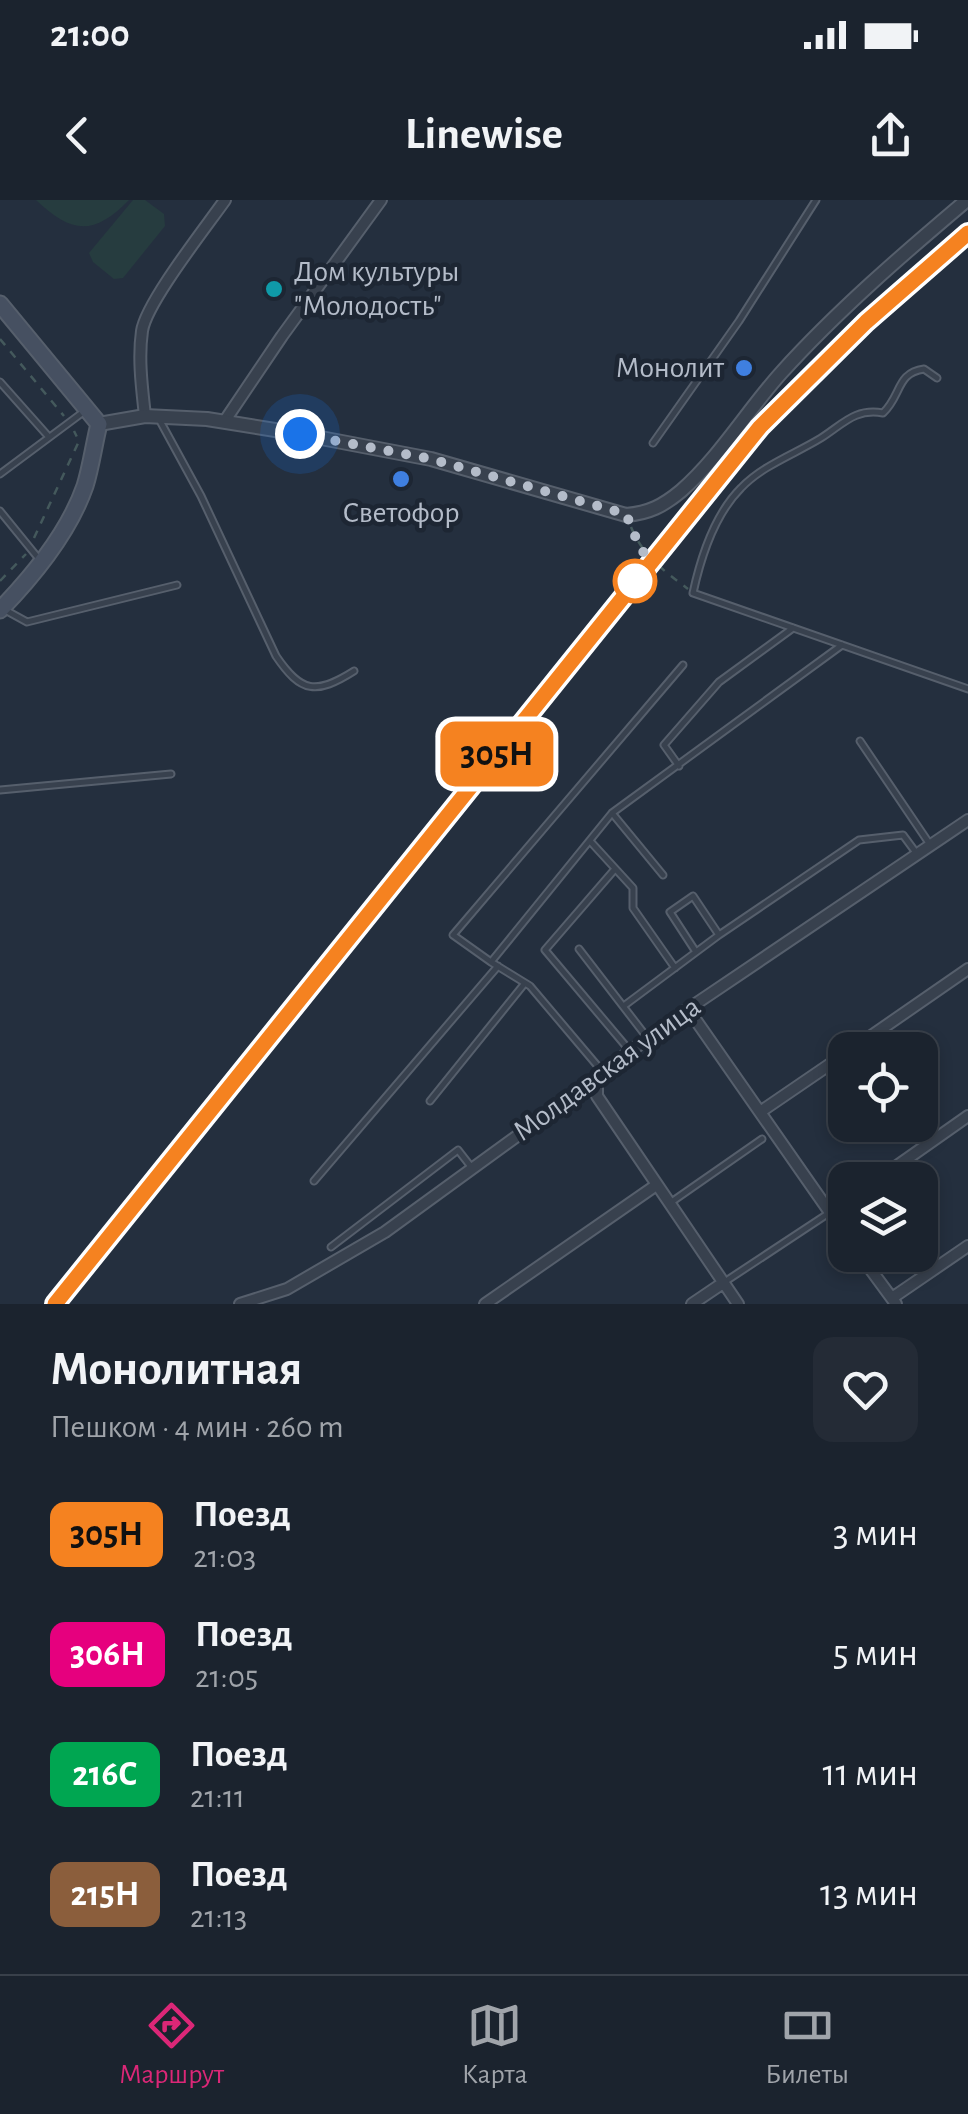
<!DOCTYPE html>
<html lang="ru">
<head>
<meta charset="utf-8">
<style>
  :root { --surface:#1b232e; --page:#242b36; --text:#f1f3f6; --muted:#a0a4aa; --line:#39404a; --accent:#db2777 }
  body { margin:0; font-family:"Alegreya Sans",sans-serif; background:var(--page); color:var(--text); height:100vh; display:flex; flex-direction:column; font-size:38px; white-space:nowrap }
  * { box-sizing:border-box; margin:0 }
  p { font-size:32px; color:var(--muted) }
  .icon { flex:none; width:55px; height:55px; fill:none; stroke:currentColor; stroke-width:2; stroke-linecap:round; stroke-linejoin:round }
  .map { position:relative; height:1104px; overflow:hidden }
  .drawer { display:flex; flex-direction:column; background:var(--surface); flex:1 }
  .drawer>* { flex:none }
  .badge { padding:0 20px; border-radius:15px; font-size:35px; line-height:65px }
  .tools { position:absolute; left:828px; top:832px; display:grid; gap:20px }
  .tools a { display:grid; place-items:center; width:110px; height:110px; border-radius:20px; background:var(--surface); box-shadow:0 5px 15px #0003,0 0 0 2px var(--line); font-size:50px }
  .you { position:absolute; width:50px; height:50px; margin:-25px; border:8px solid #fff; border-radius:50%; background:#1a73e8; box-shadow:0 0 0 15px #1a73e833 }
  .map>.badge { position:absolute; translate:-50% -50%; box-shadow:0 0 0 5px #fff }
  .round { display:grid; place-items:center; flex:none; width:105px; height:105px; border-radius:20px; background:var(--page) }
  .head { display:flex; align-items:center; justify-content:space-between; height:170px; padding:0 50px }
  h1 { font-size:48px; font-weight:700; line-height:75px }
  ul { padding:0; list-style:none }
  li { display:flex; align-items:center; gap:30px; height:120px; padding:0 50px }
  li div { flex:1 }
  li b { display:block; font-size:38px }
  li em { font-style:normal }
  li .badge { min-width:110px; font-weight:700; text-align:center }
  .status { display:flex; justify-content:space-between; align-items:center; height:70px; padding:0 50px; background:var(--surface); direction:ltr }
  .status svg { height:28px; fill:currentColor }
  header { display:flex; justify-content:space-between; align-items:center; height:130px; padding:0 50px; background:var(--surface); font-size:45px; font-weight:700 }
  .tabs { display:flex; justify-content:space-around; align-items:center; height:140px; border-top:2px solid var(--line); background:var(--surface); font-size:28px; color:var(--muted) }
  .tabs a { display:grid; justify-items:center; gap:5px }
  .tabs .current { color:var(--accent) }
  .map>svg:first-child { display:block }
  .green { fill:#263c3f }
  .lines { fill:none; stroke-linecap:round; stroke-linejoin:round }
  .service-casing { stroke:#565f6c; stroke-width:9 }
  .minor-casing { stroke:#565f6c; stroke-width:14 }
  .tertiary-casing { stroke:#565f6c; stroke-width:16 }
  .secondary-casing { stroke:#565f6c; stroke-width:19 }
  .path { stroke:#44595c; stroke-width:2.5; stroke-dasharray:8 8; stroke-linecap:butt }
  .service { stroke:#38414e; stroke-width:5 }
  .minor { stroke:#38414e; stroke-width:10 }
  .tertiary { stroke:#38414e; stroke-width:12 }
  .secondary { stroke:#465061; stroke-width:15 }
  .rail-casing { stroke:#5a6575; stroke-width:8 }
  .rail { stroke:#1d2633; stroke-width:4; stroke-dasharray:11; stroke-linecap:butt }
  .line-casing { stroke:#fff; stroke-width:22 }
  .line { stroke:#f58220; stroke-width:15 }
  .walk { stroke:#b4bcc9; stroke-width:10; stroke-dasharray:0 18 }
  .culture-dot { fill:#0f9aa8; stroke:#1d2633; stroke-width:4 }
  .shop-dot { fill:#3f7fe0; stroke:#1d2633; stroke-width:4 }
  .stop-dot { fill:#fff; stroke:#f58220; stroke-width:5 }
  .labels { text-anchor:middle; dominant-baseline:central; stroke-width:9; stroke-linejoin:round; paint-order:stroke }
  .poi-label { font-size:30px; fill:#b4bcc9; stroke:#1d2633; text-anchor:start }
  .street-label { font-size:30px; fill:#b4bcc9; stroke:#1d2633 }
</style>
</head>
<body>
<div class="status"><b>21:00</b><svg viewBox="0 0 49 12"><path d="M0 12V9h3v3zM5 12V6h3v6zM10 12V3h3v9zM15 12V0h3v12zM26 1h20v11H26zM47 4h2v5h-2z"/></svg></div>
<header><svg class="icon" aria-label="back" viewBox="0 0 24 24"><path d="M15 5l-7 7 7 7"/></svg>Linewise<svg class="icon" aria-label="share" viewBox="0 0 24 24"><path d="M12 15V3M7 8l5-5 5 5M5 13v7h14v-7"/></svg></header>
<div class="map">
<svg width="968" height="1104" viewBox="0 0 968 1104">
  <rect width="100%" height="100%" fill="#242f3e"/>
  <!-- green -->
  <path class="green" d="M 36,0 L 129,0 C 93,37 71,33 36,0 Z
    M 133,0 L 145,0 L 164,14 L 165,26 L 123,78 L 114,79 L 93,62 L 89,53 Z"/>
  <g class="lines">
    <defs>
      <path id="service" d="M 937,178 L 924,169 C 896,173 902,195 883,213 C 855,208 843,224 821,238 C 795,254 763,265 741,288 C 714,315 701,356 693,393 L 968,489
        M 0,182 L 48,236
        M 159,219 L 201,296 L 276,456 C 301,493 316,495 354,471
        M 653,243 L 739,121 L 816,0
        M 0,274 L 86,210
        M 0,311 L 39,359
        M 7,411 L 27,422 L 177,385
        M 860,541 L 929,643
        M 679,566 L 664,545 L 719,482 L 793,428
        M 0,590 L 171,574
        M 612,613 L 663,675
        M 590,641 L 633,688 L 633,708 L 675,768
        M 615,669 L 545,750 L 630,851
        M 579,749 L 646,836
        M 696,752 L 670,712 L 693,696 L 719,735
        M 491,762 L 453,735 L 683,465
        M 625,805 L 719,735 L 859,640 L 903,635 L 917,654
        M 601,870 L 530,786 L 491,762 L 612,613 L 842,445
        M 430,901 L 525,783
        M 314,981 L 498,766
        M 670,1003 L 762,939
        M 331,1047 L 458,950 L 472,968
        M 726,1081 L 829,1013"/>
      <path id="minor" d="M 145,216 C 142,188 138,159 142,131 C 146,103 206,27 225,0
        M 224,222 L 282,136 L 381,0
        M 300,234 L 303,217
        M 688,809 L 845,1034
        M 851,850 L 968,769
        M 597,882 L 597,896 L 738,1104
        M 760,912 L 845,854
        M 877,980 L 968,916
        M 830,1013 L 845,1002
        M 860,1055 L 896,1104
        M 892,1098 L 968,1046
        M 240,1104 L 287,1089 L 385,1032 L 579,891 L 597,882 L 602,872 L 688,809 L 968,620
        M 485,1104 L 655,986
        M 692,1104 L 723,1083"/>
      <path id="tertiary" d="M 99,224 L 145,216 L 207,219 L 300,234 L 431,259 L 626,315 C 649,313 663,306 681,291 C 719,258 747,211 781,173 C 837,111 903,54 967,0"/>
      <path id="secondary" d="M 0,104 L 99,224 C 94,244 91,267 85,286 C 69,332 33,376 0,410"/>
    </defs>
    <!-- service casing -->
    <use href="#service" class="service-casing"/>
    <!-- minor casing -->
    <use href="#minor" class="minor-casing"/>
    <!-- tertiary casing -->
    <use href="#tertiary" class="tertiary-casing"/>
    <!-- secondary casing -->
    <use href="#secondary" class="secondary-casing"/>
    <!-- path -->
    <path class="path" d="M 0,139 L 64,216
      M 631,327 C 643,356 663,370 688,389
      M 34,338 L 79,241 L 74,231
      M 0,381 L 26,354"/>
    <!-- service -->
    <use href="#service" class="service"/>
    <!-- minor -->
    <use href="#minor" class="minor"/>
    <!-- tertiary -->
    <use href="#tertiary" class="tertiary"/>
    <!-- secondary -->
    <use href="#secondary" class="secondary"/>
    <defs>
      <path id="rail" d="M 55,1104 L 761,227 L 866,121 L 968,33"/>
    </defs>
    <!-- rail casing -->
    <use href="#rail" class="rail-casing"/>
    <!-- rail -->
    <use href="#rail" class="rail"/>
  </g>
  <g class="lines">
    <defs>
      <path id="line" d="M 55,1104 L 760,227 L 866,122 L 968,33"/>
    </defs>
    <!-- line casing -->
    <use href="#line" class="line-casing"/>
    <!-- line -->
    <use href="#line" class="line"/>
    <!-- walk -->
    <path class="walk" d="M 300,234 L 431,259 L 626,314 L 640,348 L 649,359 L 635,381"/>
  </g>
  <!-- markers -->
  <circle class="culture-dot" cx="274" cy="89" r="10"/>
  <g class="shop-dot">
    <circle cx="744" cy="168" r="10"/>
    <circle cx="401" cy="279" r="10"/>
  </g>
  <circle class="stop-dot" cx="635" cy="381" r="20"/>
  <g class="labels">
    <!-- poi labels -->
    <g class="poi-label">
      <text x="294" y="72">Дом культуры<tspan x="294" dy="34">"Молодость"</tspan></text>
      <text x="724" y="168" text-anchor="end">Монолит</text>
      <text x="401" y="313" text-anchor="middle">Светофор</text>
    </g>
    <!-- street labels -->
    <g class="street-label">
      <text transform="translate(607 869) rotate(-36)">Молдавская улица</text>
    </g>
  </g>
</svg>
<div class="tools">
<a><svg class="icon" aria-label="locate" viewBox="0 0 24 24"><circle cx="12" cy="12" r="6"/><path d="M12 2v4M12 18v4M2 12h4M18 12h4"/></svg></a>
<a><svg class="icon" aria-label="layers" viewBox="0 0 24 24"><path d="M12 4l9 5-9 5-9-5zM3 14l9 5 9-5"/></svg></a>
</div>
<div class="you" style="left:300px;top:234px"></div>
<b class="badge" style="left:497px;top:554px;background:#f58220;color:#111">305Н</b>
</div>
<section class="drawer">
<div class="head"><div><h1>Монолитная</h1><p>Пешком · 4 мин · 260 m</p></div><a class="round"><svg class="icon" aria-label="heart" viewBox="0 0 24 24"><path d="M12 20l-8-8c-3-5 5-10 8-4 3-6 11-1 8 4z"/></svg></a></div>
<ul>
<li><span class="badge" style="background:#f58220;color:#111">305Н</span><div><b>Поезд</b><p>21:03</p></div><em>3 мин</em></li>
<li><span class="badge" style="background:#e6007e;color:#fff">306Н</span><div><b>Поезд</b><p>21:05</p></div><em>5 мин</em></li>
<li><span class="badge" style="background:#00a651;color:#fff">216С</span><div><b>Поезд</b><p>21:11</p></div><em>11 мин</em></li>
<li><span class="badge" style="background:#8b5e3c;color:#fff">215Н</span><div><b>Поезд</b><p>21:13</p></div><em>13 мин</em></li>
</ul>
</section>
<nav class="tabs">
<a class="current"><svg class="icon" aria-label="directions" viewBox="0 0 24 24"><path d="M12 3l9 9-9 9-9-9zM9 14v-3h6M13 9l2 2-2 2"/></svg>Маршрут</a>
<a><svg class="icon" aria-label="map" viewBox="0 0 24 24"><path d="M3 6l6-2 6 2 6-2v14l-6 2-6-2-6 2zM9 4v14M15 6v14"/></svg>Карта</a>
<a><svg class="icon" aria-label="tickets" viewBox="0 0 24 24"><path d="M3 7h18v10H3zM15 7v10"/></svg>Билеты</a>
</nav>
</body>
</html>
